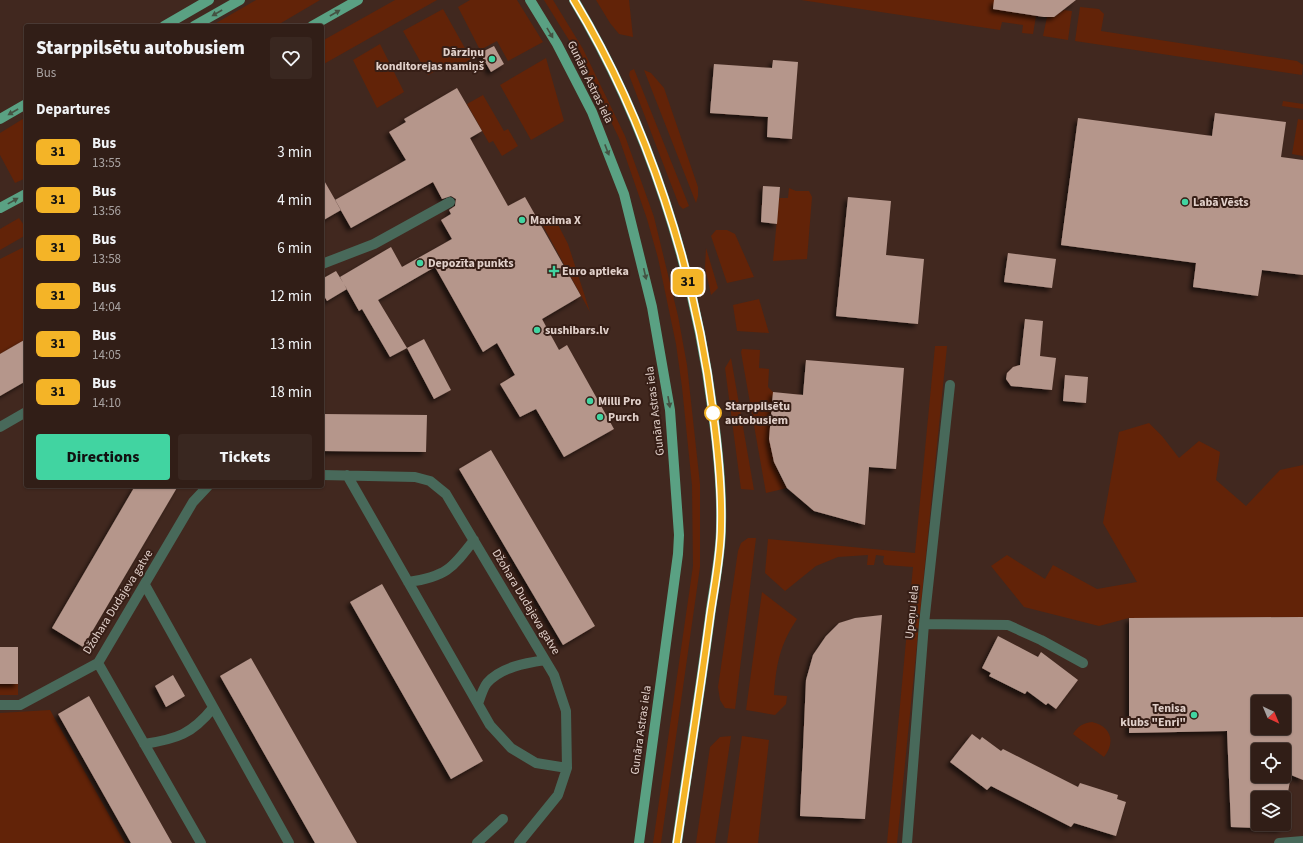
<!DOCTYPE html>
<html lang="en">
<head>
<meta charset="utf-8">
<style>
  :root { --surface:#311e17; --page:#392720; --text:#f1f3f6; --muted:#a8a2a1; --line:#4c3c36; --accent:#41d4a1 }
  body { margin:0; font-family:"Source Sans 3",sans-serif; background:var(--page); color:var(--text); height:100vh; display:flex; flex-direction:column; font-size:15px; white-space:nowrap }
  * { box-sizing:border-box; margin:0 }
  p { font-size:13px; color:var(--muted) }
  .icon { flex:none; width:22px; height:22px; fill:none; stroke:currentColor; stroke-width:2; stroke-linecap:round; stroke-linejoin:round }
  .map { position:relative; flex:1; overflow:hidden }
  .details { position:absolute; left:24px; top:24px; width:300px; height:464px; display:flex; flex-direction:column; background:var(--surface); border-radius:4px; box-shadow:0 1px 3px #0004,0 0 0 1px var(--line) }
  .details>* { flex:none }
  .badge { padding:0 8px; border-radius:6px; font-size:14px; line-height:26px }
  .needle { width:26px; rotate:136deg }
  .controls { position:absolute; left:1251px; top:695px; display:grid; gap:8px }
  .controls a { display:grid; place-items:center; width:40px; height:40px; border-radius:4px; background:var(--surface); box-shadow:0 1px 3px #0004,0 0 0 1px var(--line); font-size:20px }
  .map>.badge { position:absolute; translate:-50% -50%; box-shadow:0 0 0 2px #fff }
  h2 { padding:0 12px; font-size:15px; line-height:36px }
  .round { display:grid; place-items:center; flex:none; width:42px; height:42px; border-radius:4px; background:var(--page) }
  .summary { display:flex; align-items:center; justify-content:space-between; height:68px; padding:0 12px }
  h1 { font-size:19px; font-weight:800; line-height:30px }
  .primary-button { display:flex; gap:8px; margin-top:auto; padding:8px 12px }
  .primary-button a { flex:1; height:46px; border-radius:4px; background:var(--accent); color:#111; font-size:16px; font-weight:800; line-height:46px; text-align:center }
  .primary-button a+a { background:var(--page); color:var(--text) }
  ul { padding:0; list-style:none }
  li { display:flex; align-items:center; gap:12px; height:48px; padding:0 12px }
  li div { flex:1 }
  li b { display:block; font-size:15px }
  li em { font-style:normal }
  li .badge { min-width:44px; font-weight:700; text-align:center }
  .map>svg:first-child { display:block }
  .green { fill:#622308 }
  .building { fill:#b5968b; fill-rule:evenodd; filter:url(#shadow) }
  .lines { fill:none; stroke-linecap:round; stroke-linejoin:round }
  .minor { stroke:#48695a; stroke-width:10 }
  .major { stroke:#5aa183; stroke-width:10 }
  .oneway { fill:#445242 }
  .line-casing { stroke:#fff; stroke-width:9 }
  .line { stroke:#f4b427; stroke-width:6 }
  .poi-dot { fill:#41d4a1; stroke:#361e16; stroke-width:1.5 }
  .stop-dot { fill:#fff; stroke:#f4b427; stroke-width:2 }
  .labels { text-anchor:middle; dominant-baseline:central; stroke-width:4; stroke-linejoin:round; paint-order:stroke }
  .poi-label { font-size:12px; font-weight:bold; fill:#e1d0ca; stroke:#361e16; text-anchor:start }
  .street-label { font-size:12px; fill:#e1d0ca; stroke:#361e16 }
  .stop-label { font-size:12px; font-weight:bold; fill:#e1d0ca; stroke:#361e16; text-anchor:start }
</style>
</head>
<body>
<div class="map">
<svg width="1303" height="843" viewBox="0 0 1303 843">
  <defs>
    <filter id="shadow"><feDropShadow dx="-3.5" dy="3.5" stdDeviation="2" flood-color="#0009"/></filter>
  </defs>
  <rect width="100%" height="100%" fill="#41281f"/>
  <!-- green -->
  <path class="green" d="M 256,0 L 320,0 L 276,26 L 211,26 Z
    M 395,0 L 437,0 L 322,65 L 322,41 Z
    M 470,0 L 517,0 L 543,42 L 508,61 L 497,41 L 480,50 L 459,9 L 458,7 Z
    M 544,0 L 553,0 L 583,49 L 625,136 L 654,217 L 678,316 L 687,365 L 700,484 L 700,567 L 661,843 L 653,843 L 693,566 L 692,485 L 682,387 L 676,344 L 658,258 L 647,219 L 619,138 L 577,53 Z
    M 596,0 L 629,0 L 633,37 L 619,34 L 610,23 Z
    M 801,0 L 1000,0 C 1011,15 1019,13 1036,16 L 1033,34 L 1022,33 L 1023,25 L 1002,22 L 1000,30 Z
    M 1080,7 L 1099,9 L 1104,14 L 1101,31 L 1297,61 L 1303,65 L 1302,75 L 1075,41 Z
    M 443,9 L 471,59 L 453,70 L 449,64 L 428,75 L 403,31 Z
    M 1064,10 L 1072,11 L 1068,40 L 1043,36 L 1047,17 L 1054,17 Z
    M 380,44 L 404,92 L 377,108 L 353,60 Z
    M 546,58 L 564,121 L 531,140 L 500,85 Z
    M 634,69 L 689,206 L 683,209 L 679,205 L 629,75 L 630,71 Z
    M 644,70 L 651,73 L 664,88 L 698,187 L 698,196 L 696,203 Z
    M 483,95 L 504,131 L 508,129 L 518,146 L 502,156 L 493,141 L 489,143 L 467,104 Z
    M 1283,101 L 1303,104 L 1303,109 L 1282,106 Z
    M 26,117 L 26,178 L 15,183 L 0,155 L 0,133 Z
    M 1298,119 L 1303,120 L 1303,156 L 1292,154 Z
    M 789,188 L 796,191 L 809,191 L 812,197 L 807,259 L 773,261 L 779,198 L 788,198 Z
    M 554,217 L 568,244 L 590,312 L 542,224 Z
    M 19,218 L 26,228 L 26,235 L 0,250 L 0,229 Z
    M 716,230 L 727,230 L 735,234 L 754,277 L 727,283 L 711,236 Z
    M 26,246 L 26,339 L 0,354 L 0,259 Z
    M 706,248 L 718,288 L 711,295 L 705,267 Z
    M 759,299 L 769,333 L 737,331 L 733,305 Z
    M 935,346 L 947,346 L 897,843 L 887,843 L 913,567 L 885,565 L 883,562 L 884,556 L 876,555 L 874,565 L 867,565 L 868,555 L 838,557 L 816,566 L 785,591 L 765,573 L 768,539 L 915,553 Z
    M 742,349 L 760,350 L 759,368 L 769,369 L 768,387 L 773,392 C 770,430 765,453 787,488 L 766,493 L 741,352 Z
    M 731,358 L 754,490 L 741,489 L 725,368 Z
    M 1149,423 L 1162,436 L 1179,458 L 1199,441 L 1220,452 L 1216,480 L 1246,506 L 1280,470 L 1303,465 L 1303,617 L 1129,618 L 1099,626 L 1024,607 L 991,566 L 1007,555 L 1045,579 L 1053,565 L 1097,589 L 1137,582 L 1103,523 L 1119,432 Z
    M 748,538 L 756,538 L 735,709 L 725,708 L 720,700 L 718,687 L 738,551 L 741,543 Z
    M 762,592 L 797,619 C 780,644 776,665 774,695 L 787,696 L 786,704 L 775,715 L 746,710 Z
    M 0,684 L 18,684 L 18,695 L 0,695 Z
    M 50,710 L 125,843 L 0,843 L 0,713 Z
    M 1092,722 C 1111,726 1116,742 1104,757 L 1073,734 C 1078,726 1083,723 1092,722 Z
    M 731,736 L 715,843 L 696,843 L 710,747 L 720,737 Z
    M 742,736 L 769,740 L 758,843 L 727,843 Z"/>
  <!-- building -->
  <path class="building" d="M 994,0 L 1076,0 L 1054,17 L 1044,17 L 993,9 Z
    M 494,46 L 504,64 L 491,72 L 480,53 Z
    M 773,60 L 798,62 L 792,139 L 767,137 L 768,117 L 710,113 L 714,64 L 772,68 Z
    M 457,88 L 482,131 L 470,138 L 508,206 L 525,197 L 581,296 L 542,319 L 559,350 L 567,345 L 614,429 L 564,457 L 536,409 L 520,417 L 500,384 L 515,375 L 497,343 L 483,352 L 435,267 L 378,300 L 407,348 L 390,357 L 362,309 L 359,311 L 340,277 L 391,247 L 402,267 L 452,239 L 441,220 L 451,214 L 449,210 L 455,206 L 456,199 L 451,196 L 442,199 L 433,182 L 351,228 L 335,200 L 406,160 L 389,132 L 406,122 L 404,119 Z
    M 1215,113 L 1286,122 L 1281,157 L 1303,160 L 1303,275 L 1262,270 L 1258,296 L 1193,287 L 1196,263 L 1061,245 L 1078,118 L 1212,136 Z
    M 322,177 L 341,210 L 322,221 Z
    M 763,186 L 780,187 L 777,224 L 761,222 Z
    M 848,197 L 891,201 L 886,255 L 924,259 L 918,324 L 836,316 Z
    M 1008,253 L 1056,259 L 1052,288 L 1004,282 Z
    M 336,271 L 347,289 L 327,301 L 322,292 L 322,279 Z
    M 1025,319 L 1043,321 L 1040,356 L 1056,358 L 1052,390 L 1011,386 L 1006,379 L 1007,373 L 1013,367 L 1020,365 Z
    M 26,339 L 26,381 L 0,396 L 0,354 Z
    M 424,339 L 451,390 L 434,399 L 407,348 Z
    M 806,360 L 904,368 L 896,469 L 869,467 L 865,525 L 814,511 L 787,488 L 774,462 L 769,439 L 773,392 L 803,395 Z
    M 1065,375 L 1088,377 L 1086,403 L 1063,401 Z
    M 322,414 L 427,415 L 426,452 L 322,451 Z
    M 491,450 L 595,626 L 563,645 L 459,469 Z
    M 135,486 L 178,486 L 83,647 L 52,628 Z
    M 382,584 L 483,761 L 451,779 L 350,602 Z
    M 882,615 L 865,819 L 800,816 L 806,680 L 813,655 L 826,636 L 839,623 L 855,618 Z
    M 1303,617 L 1303,780 L 1291,775 L 1284,815 L 1284,798 L 1258,798 L 1258,824 L 1282,824 L 1282,829 L 1231,827 L 1227,731 L 1129,733 L 1129,618 ZM 1258,702 L 1284,702 L 1284,728 L 1258,728 ZM 1258,750 L 1284,750 L 1284,776 L 1258,776 Z
    M 998,636 L 1038,657 L 1041,652 L 1078,680 L 1056,709 L 1048,703 L 1046,705 L 1027,691 L 1025,694 L 989,676 L 991,673 L 982,668 Z
    M 0,647 L 18,647 L 18,684 L 0,684 Z
    M 251,658 L 357,843 L 315,843 L 220,676 Z
    M 173,675 L 185,696 L 166,707 L 155,686 Z
    M 89,696 L 172,843 L 131,843 L 58,714 Z
    M 972,734 L 980,740 L 982,737 L 1001,751 L 1003,749 L 1078,787 L 1080,783 L 1118,795 L 1117,799 L 1126,802 L 1116,836 L 1074,823 L 1071,827 L 991,786 L 987,790 L 950,762 Z"/>
  <g class="lines">
    <!-- minor -->
    <path class="minor" d="M 322,264 L 374,244 L 450,202
      M 0,427 L 26,412
      M 322,475 L 415,477 L 430,481 L 446,494 L 554,675 L 566,711 L 567,768 L 558,795 L 519,843
      M 347,475 L 490,725 L 511,748 L 536,763 L 567,768
      M 408,582 C 445,577 452,569 474,540
      M 145,585 L 289,843
      M 924,624 L 1008,625 L 1041,640 L 1083,663
      M 98,663 L 201,843
      M 478,704 C 480,698 483,688 487,683 C 501,667 526,663 545,660
      M 0,705 L 20,705 L 98,663 L 193,502 L 208,486
      M 144,744 C 177,739 192,734 213,708
      M 477,843 L 503,819
      M 907,843 L 924,624 L 950,385
      M 1279,843 L 1303,841"/>
    <!-- major -->
    <path class="major" d="M 530,0 L 557,44 L 592,112 L 624,194 L 652,307 L 670,410 L 679,535 L 678,554 L 639,843
      M 574,0 C 648,123 695,271 713,413 C 718,450 722,489 721,526 C 721,553 715,582 711,609 C 701,687 688,765 677,843
      M 164,26 L 209,0
      M 194,26 L 240,0
      M 312,26 L 358,0
      M 0,119 L 26,104
      M 0,208 L 26,194"/>
  </g>
  <!-- one-way arrows -->
  <defs><path id="oneway-solid" d="M-6-.8H1V-3.2L6.5 0L1 3.2V.8H-6Z"/></defs>
  <g class="oneway">
    <use href="#oneway-solid" transform="translate(217 13) rotate(150)"/>
    <use href="#oneway-solid" transform="translate(335 13) rotate(-30)"/>
    <use href="#oneway-solid" transform="translate(550 33) rotate(59)"/>
    <use href="#oneway-solid" transform="translate(13 112) rotate(150)"/>
    <use href="#oneway-solid" transform="translate(607 150) rotate(69)"/>
    <use href="#oneway-solid" transform="translate(13 201) rotate(-29)"/>
    <use href="#oneway-solid" transform="translate(645 274) rotate(77)"/>
    <use href="#oneway-solid" transform="translate(669 402) rotate(80)"/>
  </g>
  <g class="lines">
    <defs>
      <path id="line" d="M 574,0 C 647,120 696,273 713,413 C 718,450 722,488 721,526 C 721,556 714,588 710,617 C 700,693 688,768 677,843"/>
    </defs>
    <!-- line casing -->
    <use href="#line" class="line-casing"/>
    <!-- line -->
    <use href="#line" class="line"/>
  </g>
  <!-- markers -->
  <g class="poi-dot">
    <circle cx="492" cy="59" r="4"/>
    <circle cx="1185" cy="202" r="4"/>
    <circle cx="522" cy="220" r="4"/>
    <circle cx="420" cy="263" r="4"/>
    <path d="M552 265h4v4h4v4h-4v4h-4v-4h-4v-4h4z"/>
    <circle cx="537" cy="330" r="4"/>
    <circle cx="590" cy="401" r="4"/>
    <circle cx="600" cy="417" r="4"/>
    <circle cx="1194" cy="715" r="4"/>
  </g>
  <circle class="stop-dot" cx="713" cy="413" r="8"/>
  <g class="labels">
    <!-- poi labels -->
    <g class="poi-label">
      <text x="484" y="52" text-anchor="end">Dārziņu<tspan x="484" dy="14">konditorejas namiņš</tspan></text>
      <text x="1193" y="202">Labā Vēsts</text>
      <text x="530" y="220">Maxima X</text>
      <text x="428" y="263">Depozīta punkts</text>
      <text x="562" y="271">Euro aptieka</text>
      <text x="545" y="330">sushibars.lv</text>
      <text x="598" y="401">Milli Pro</text>
      <text x="608" y="417">Purch</text>
      <text x="1186" y="708" text-anchor="end">Tenisa<tspan x="1186" dy="14">klubs "Enri"</tspan></text>
    </g>
    <!-- street labels -->
    <g class="street-label">
      <text transform="translate(590 82) rotate(64)">Gunāra Astras iela</text>
      <text transform="translate(655 411) rotate(-97)">Gunāra Astras iela</text>
      <text transform="translate(118 602) rotate(-58)">Džohara Dudajeva gatve</text>
      <text transform="translate(526 602) rotate(59)">Džohara Dudajeva gatve</text>
      <text transform="translate(912 612) rotate(-84)">Upeņu iela</text>
      <text transform="translate(641 730) rotate(-82)">Gunāra Astras iela</text>
    </g>
    <!-- stop labels -->
    <g class="stop-label">
      <text x="725" y="406">Starppilsētu<tspan x="725" dy="14">autobusiem</tspan></text>
    </g>
  </g>
</svg>
<div class="controls">
<a><svg class="needle" viewBox="-14 -14 28 28"><path d="M0-13l5 13h-10z" fill="#e53935"/><path d="M0 13l5-13h-10z" fill="#a8a2a1"/></svg></a>
<a><svg class="icon" aria-label="locate" viewBox="0 0 24 24"><circle cx="12" cy="12" r="6"/><path d="M12 2v4M12 18v4M2 12h4M18 12h4"/></svg></a>
<a><svg class="icon" aria-label="layers" viewBox="0 0 24 24"><path d="M12 4l9 5-9 5-9-5zM3 14l9 5 9-5"/></svg></a>
</div>
<b class="badge" style="left:688px;top:282px;background:#f4b427;color:#111">31</b>
<section class="details">
<div class="summary"><div><h1>Starppilsētu autobusiem</h1><p>Bus</p></div><a class="round"><svg class="icon" aria-label="heart" viewBox="0 0 24 24"><path d="M12 20l-8-8c-3-5 5-10 8-4 3-6 11-1 8 4z"/></svg></a></div>
<h2>Departures</h2>
<ul>
<li><span class="badge" style="background:#f4b427;color:#111">31</span><div><b>Bus</b><p>13:55</p></div><em>3 min</em></li>
<li><span class="badge" style="background:#f4b427;color:#111">31</span><div><b>Bus</b><p>13:56</p></div><em>4 min</em></li>
<li><span class="badge" style="background:#f4b427;color:#111">31</span><div><b>Bus</b><p>13:58</p></div><em>6 min</em></li>
<li><span class="badge" style="background:#f4b427;color:#111">31</span><div><b>Bus</b><p>14:04</p></div><em>12 min</em></li>
<li><span class="badge" style="background:#f4b427;color:#111">31</span><div><b>Bus</b><p>14:05</p></div><em>13 min</em></li>
<li><span class="badge" style="background:#f4b427;color:#111">31</span><div><b>Bus</b><p>14:10</p></div><em>18 min</em></li>
</ul>
<div class="primary-button"><a>Directions</a><a>Tickets</a></div>
</section>
</div>
</body>
</html>
